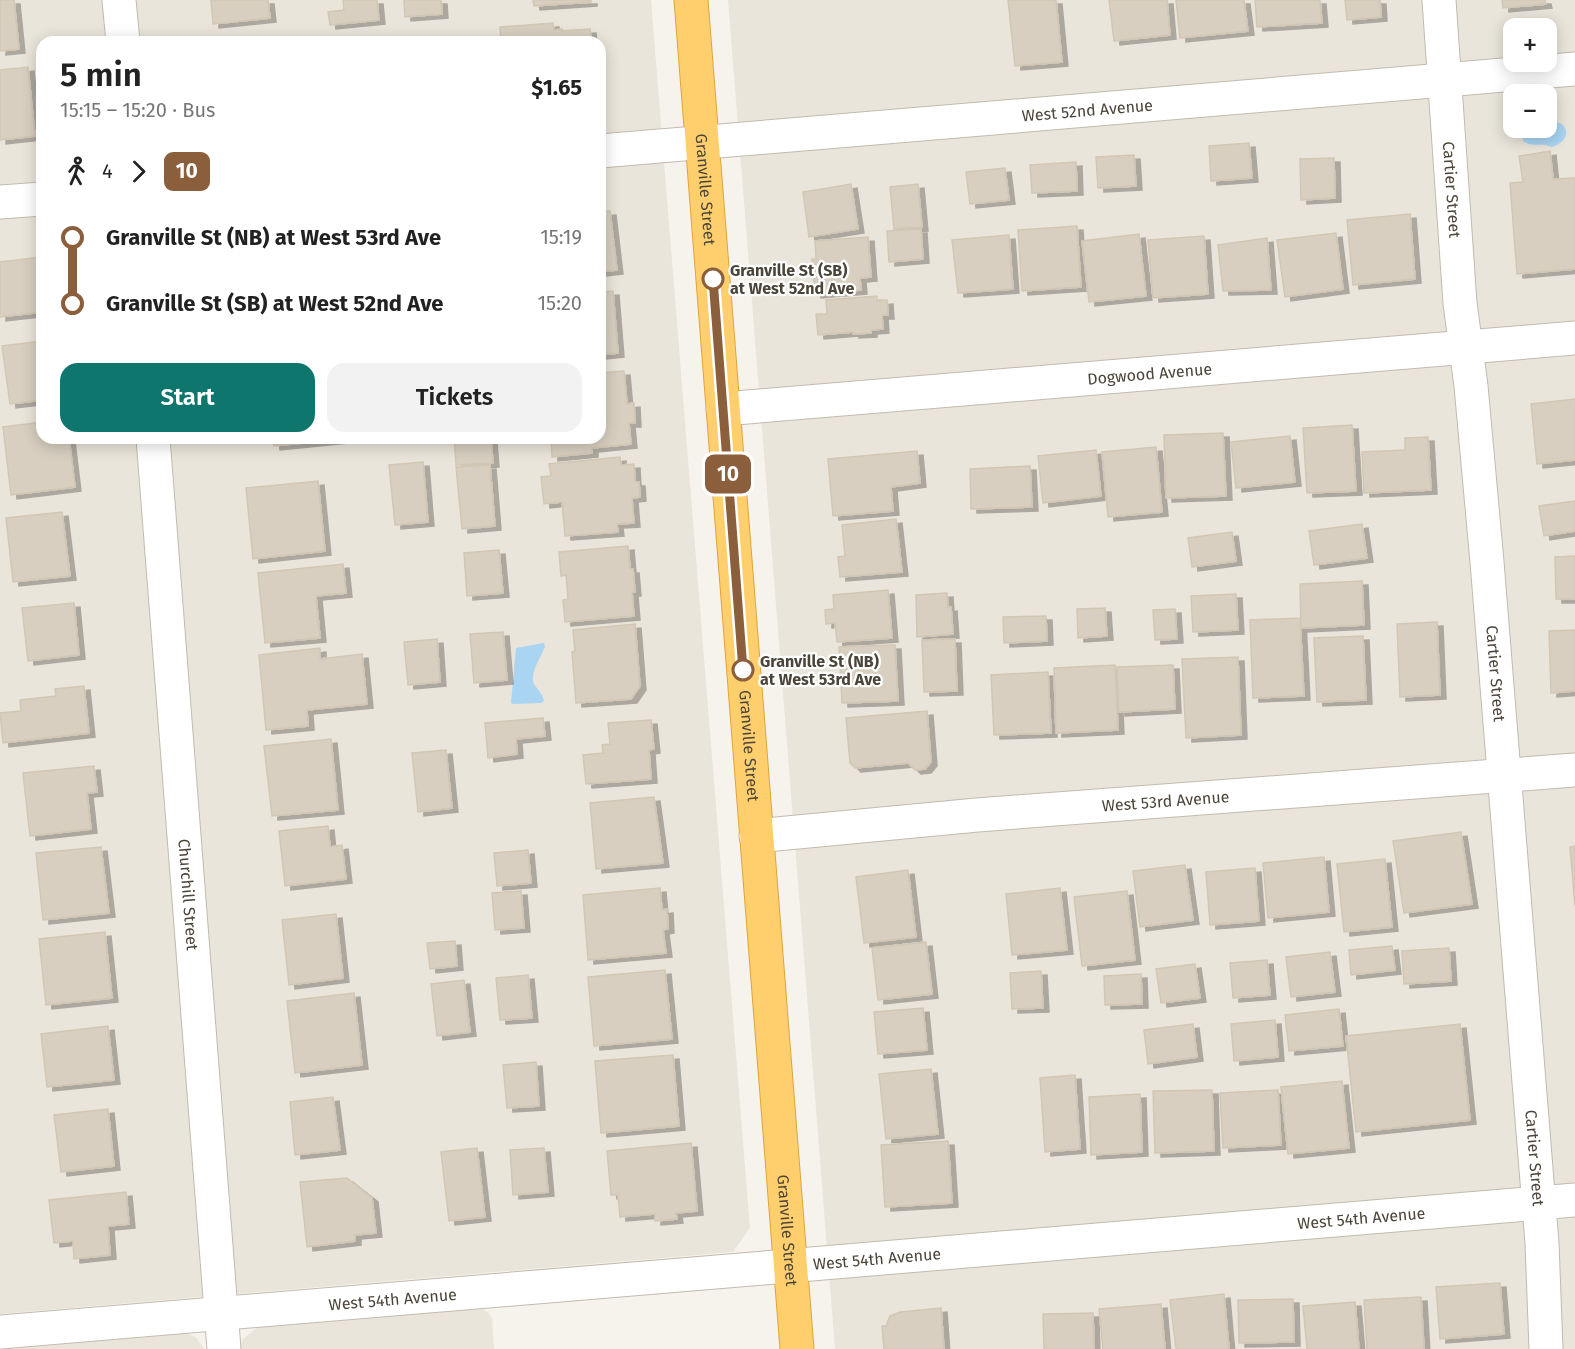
<!DOCTYPE html>
<html lang="en">
<head>
<meta charset="utf-8">
<style>
  :root { --surface:#fff; --page:#f2f2f2; --text:#222; --muted:#767676; --accent:#0f766e }
  body { margin:0; font-family:"Fira Sans",sans-serif; background:var(--page); color:var(--text); height:100vh; display:flex; flex-direction:column; font-size:22px; white-space:nowrap }
  * { box-sizing:border-box; margin:0 }
  p { font-size:20px; color:var(--muted) }
  .icon { flex:none; width:33px; height:33px; fill:none; stroke:currentColor; stroke-width:2; stroke-linecap:round; stroke-linejoin:round }
  .map { position:relative; flex:1; overflow:hidden }
  .drawer { position:absolute; left:36px; top:36px; width:570px; height:408px; display:flex; flex-direction:column; background:var(--surface); border-radius:18px; box-shadow:0 3px 15px #0003 }
  .drawer>* { flex:none }
  .badge { padding:0 12px; border-radius:9px; font-size:21px; line-height:39px }
  .buttons { position:absolute; left:1503px; top:18px; display:grid; gap:12px }
  .buttons a { display:grid; place-items:center; width:54px; height:54px; border-radius:12px; background:var(--surface); box-shadow:0 3px 15px #0003; font-size:30px }
  .map>.badge { position:absolute; translate:-50% -50%; box-shadow:0 0 0 3px #fff }
  .legs { display:flex; align-items:center; gap:9px; height:66px; padding:0 24px; font-size:20px }
  .legs p { margin-inline-start:auto }
  .headline { display:flex; align-items:center; justify-content:space-between; height:102px; padding:0 24px }
  h1 { font-size:33px; font-weight:600; line-height:45px }
  .button { display:flex; gap:12px; margin-top:auto; padding:12px 24px }
  .button a { flex:1; height:69px; border-radius:18px; background:var(--accent); color:#fff; font-size:24px; font-weight:600; line-height:69px; text-align:center }
  .button a+a { background:var(--page); color:var(--text) }
  ul { padding:0 24px; list-style:none }
  li { display:flex; align-items:center; gap:21px; height:66px; font-size:22px }
  li i { display:grid; place-items:center; width:9px; height:100%; margin:0 8px; background:currentColor }
  li i::after { content:''; width:15px; height:15px; margin:-8px; border:4px solid; border-radius:50%; background:var(--surface) }
  li p { margin-inline-start:auto }
  li:first-child i { background:linear-gradient(#0000 50%,currentColor 0) }
  li:last-child i { background:linear-gradient(currentColor 50%,#0000 0) }
  .map>svg:first-child { display:block }
  .residential { fill:#eae5da; fill-rule:evenodd }
  .water { fill:#a9d4f2 }
  .building { fill:#d8cfc1; stroke:#d3c7b4; stroke-width:1.5; filter:url(#shadow) }
  .lines { fill:none; stroke-linecap:round; stroke-linejoin:round }
  .street-casing { stroke:#c2bbae; stroke-width:35 }
  .highway-casing { stroke:#e0a43c; stroke-width:35 }
  .street { stroke:#fff; stroke-width:33 }
  .highway { stroke:#ffcf6e; stroke-width:33 }
  .line-1-casing { stroke:#fff; stroke-width:14 }
  .line-1 { stroke:#8b5e3c; stroke-width:9 }
  .stop-1-dot { fill:#fff; stroke:#8b5e3c; stroke-width:3 }
  .labels { text-anchor:middle; dominant-baseline:central; stroke-width:4.5; stroke-linejoin:round; paint-order:stroke }
  .street-label { font-size:16px; fill:#4b4439; stroke:#fff }
  .stop-label { font-size:16px; font-weight:bold; fill:#4b4439; stroke:#fff; text-anchor:start }
</style>
</head>
<body>
<div class="map">
<svg width="1575" height="1349" viewBox="0 0 1575 1349">
  <defs>
    <filter id="shadow"><feDropShadow dx="6" dy="4" stdDeviation="0" flood-color="#0004"/></filter>
  </defs>
  <rect width="100%" height="100%" fill="#f6f3ec"/>
  <!-- residential -->
  <path class="residential" d="M 0,0 L 651,0 L 750,1228 L 733,1252 L 0,1314 ZM 42,42 L 600,42 L 600,438 L 42,438 Z
    M 728,0 L 1575,0 L 1575,1349 L 835,1349 ZM 1514,28 L 1546,28 L 1546,62 L 1514,62 ZM 1514,94 L 1546,94 L 1546,128 L 1514,128 Z
    M 480,1308 L 488,1312 L 492,1319 L 494,1349 L 240,1349 L 243,1339 L 258,1327 Z
    M 183,1332 L 196,1337 L 204,1349 L 0,1349 Z"/>
  <!-- water -->
  <path class="water" d="M 1554,121 C 1573,126 1568,142 1552,147 C 1541,142 1532,148 1523,141 L 1522,132 L 1526,128 L 1546,128 L 1547,122 Z
    M 544,643 L 545,647 C 541,657 529,674 534,684 C 538,690 542,693 544,701 L 541,703 L 513,704 L 511,703 L 516,648 Z"/>
  <!-- building -->
  <path class="building" d="M 0,0 L 14,0 L 19,49 L 0,51 Z
    M 211,0 L 268,0 L 270,18 L 213,24 Z
    M 343,0 L 377,0 L 379,20 L 330,25 L 328,12 L 344,10 Z
    M 404,0 L 441,0 L 442,14 L 405,17 Z
    M 533,0 L 591,0 L 591,2 L 534,6 Z
    M 1008,0 L 1056,0 L 1062,62 L 1015,66 Z
    M 1109,0 L 1167,0 L 1170,35 L 1114,41 Z
    M 1176,0 L 1244,0 L 1248,31 L 1180,38 Z
    M 1255,0 L 1320,0 L 1322,23 L 1257,27 Z
    M 1345,0 L 1380,0 L 1381,17 L 1347,20 Z
    M 1502,0 L 1545,0 L 1546,4 L 1503,8 Z
    M 553,23 L 554,30 L 562,29 L 562,31 L 590,29 L 591,42 L 501,42 L 500,27 Z
    M 28,67 L 35,136 L 0,140 L 0,70 Z
    M 1249,143 L 1252,178 L 1211,181 L 1209,146 Z
    M 1550,151 L 1553,179 L 1575,178 L 1575,269 L 1517,274 L 1510,183 L 1523,182 L 1519,156 Z
    M 1134,155 L 1136,186 L 1098,188 L 1096,157 Z
    M 1334,158 L 1335,198 L 1301,200 L 1300,159 Z
    M 1076,162 L 1077,191 L 1032,193 L 1030,165 Z
    M 1005,168 L 1009,200 L 970,204 L 966,172 Z
    M 851,184 L 858,229 L 809,237 L 803,192 Z
    M 918,184 L 922,227 L 894,229 L 890,187 Z
    M 610,211 L 617,270 L 600,272 L 600,212 Z
    M 1410,214 L 1415,279 L 1353,285 L 1347,220 Z
    M 1077,226 L 1081,287 L 1022,291 L 1018,230 Z
    M 921,229 L 923,259 L 889,262 L 887,231 Z
    M 1336,233 L 1343,289 L 1285,297 L 1277,240 Z
    M 1139,234 L 1146,296 L 1089,302 L 1082,241 Z
    M 1009,235 L 1013,289 L 958,293 L 952,240 Z
    M 1204,236 L 1208,294 L 1153,298 L 1148,240 Z
    M 868,237 L 871,277 L 860,278 L 861,290 L 815,294 L 812,259 L 816,259 L 815,241 Z
    M 1267,238 L 1271,290 L 1223,291 L 1218,245 Z
    M 42,257 L 42,312 L 0,317 L 0,262 Z
    M 613,291 L 618,353 L 600,355 L 600,292 Z
    M 877,296 L 877,301 L 887,300 L 888,315 L 882,315 L 883,329 L 871,330 L 871,333 L 853,334 L 853,332 L 818,335 L 816,314 L 827,314 L 826,300 Z
    M 42,341 L 42,400 L 10,404 L 2,346 Z
    M 624,371 L 627,404 L 634,403 L 635,423 L 629,423 L 631,444 L 592,448 L 592,453 L 552,457 L 551,438 L 600,438 L 600,373 Z
    M 1575,399 L 1575,460 L 1537,464 L 1531,404 Z
    M 42,422 L 42,438 L 69,438 L 75,487 L 11,495 L 3,427 Z
    M 1352,425 L 1356,491 L 1307,493 L 1303,428 Z
    M 1223,433 L 1226,496 L 1166,498 L 1164,435 Z
    M 1290,436 L 1295,482 L 1236,488 L 1231,442 Z
    M 1428,437 L 1431,490 L 1364,493 L 1362,452 L 1405,450 L 1405,438 Z
    M 273,438 L 353,438 L 274,446 Z
    M 454,438 L 491,438 L 493,463 L 456,465 Z
    M 1156,447 L 1162,512 L 1108,517 L 1102,452 Z
    M 1096,450 L 1101,496 L 1043,503 L 1038,456 Z
    M 917,451 L 920,483 L 891,487 L 893,511 L 833,516 L 828,459 Z
    M 620,457 L 621,465 L 634,464 L 635,482 L 639,482 L 640,497 L 632,498 L 634,523 L 617,524 L 618,532 L 565,536 L 562,502 L 544,504 L 541,477 L 551,476 L 549,464 Z
    M 423,462 L 428,522 L 395,525 L 389,465 Z
    M 490,465 L 495,526 L 462,529 L 456,467 Z
    M 1030,466 L 1032,507 L 971,509 L 970,469 Z
    M 318,481 L 325,551 L 253,559 L 246,488 Z
    M 1575,501 L 1575,531 L 1544,536 L 1539,506 Z
    M 62,512 L 70,576 L 13,582 L 6,518 Z
    M 896,519 L 902,572 L 840,577 L 838,557 L 845,556 L 842,525 Z
    M 1362,524 L 1367,558 L 1314,565 L 1309,531 Z
    M 1232,532 L 1236,561 L 1192,567 L 1188,538 Z
    M 628,546 L 630,569 L 633,569 L 635,592 L 632,592 L 634,616 L 565,622 L 563,600 L 568,599 L 566,575 L 561,576 L 559,552 Z
    M 499,550 L 503,593 L 467,596 L 464,553 Z
    M 1575,556 L 1575,599 L 1556,599 L 1555,557 Z
    M 343,564 L 346,593 L 316,596 L 320,638 L 265,643 L 258,573 Z
    M 1362,581 L 1364,625 L 1301,628 L 1300,584 Z
    M 888,590 L 892,638 L 837,642 L 835,623 L 826,624 L 825,610 L 834,609 L 833,595 Z
    M 947,593 L 948,608 L 951,607 L 953,634 L 917,637 L 916,595 Z
    M 1236,594 L 1238,630 L 1193,632 L 1191,596 Z
    M 74,603 L 79,655 L 28,661 L 22,608 Z
    M 1105,608 L 1107,636 L 1078,638 L 1077,609 Z
    M 1175,609 L 1177,639 L 1155,640 L 1153,610 Z
    M 1046,616 L 1047,641 L 1004,643 L 1003,617 Z
    M 1300,618 L 1304,696 L 1253,698 L 1250,620 Z
    M 1437,622 L 1440,695 L 1400,697 L 1397,624 Z
    M 635,624 L 640,686 L 631,699 L 576,703 L 572,652 L 575,651 L 573,630 Z
    M 1575,630 L 1575,691 L 1551,693 L 1549,631 Z
    M 503,632 L 507,680 L 474,683 L 470,634 Z
    M 1363,636 L 1366,700 L 1317,702 L 1314,638 Z
    M 437,639 L 440,682 L 408,685 L 404,642 Z
    M 955,639 L 957,691 L 924,692 L 922,640 Z
    M 895,645 L 898,701 L 842,703 L 839,647 Z
    M 320,648 L 320,659 L 362,654 L 367,704 L 307,710 L 308,726 L 266,730 L 259,655 Z
    M 1238,657 L 1241,735 L 1186,738 L 1182,659 Z
    M 1115,665 L 1118,730 L 1056,733 L 1054,668 Z
    M 1173,665 L 1175,709 L 1119,712 L 1117,667 Z
    M 1048,672 L 1051,733 L 994,735 L 991,675 Z
    M 84,686 L 89,733 L 3,743 L 0,713 L 21,711 L 20,700 L 56,696 L 55,689 Z
    M 927,711 L 931,762 L 925,769 L 915,770 L 908,763 L 855,768 L 850,763 L 846,718 Z
    M 543,718 L 545,736 L 516,739 L 517,754 L 488,758 L 485,723 Z
    M 651,720 L 654,749 L 649,750 L 651,779 L 586,784 L 583,755 L 603,753 L 602,745 L 610,744 L 608,723 Z
    M 331,739 L 338,810 L 272,816 L 264,746 Z
    M 446,750 L 452,808 L 418,812 L 412,753 Z
    M 94,766 L 97,792 L 87,793 L 91,829 L 30,836 L 23,773 Z
    M 654,797 L 663,863 L 596,869 L 590,803 Z
    M 328,826 L 330,847 L 342,845 L 346,879 L 285,886 L 279,831 Z
    M 1461,832 L 1472,904 L 1404,913 L 1393,841 Z
    M 1575,846 L 1575,906 L 1570,847 Z
    M 101,847 L 109,913 L 43,920 L 36,853 Z
    M 528,850 L 531,883 L 497,886 L 494,853 Z
    M 1324,857 L 1329,912 L 1268,918 L 1263,863 Z
    M 1385,859 L 1392,927 L 1344,932 L 1337,864 Z
    M 1185,865 L 1193,920 L 1140,927 L 1133,871 Z
    M 1255,868 L 1259,921 L 1210,925 L 1206,872 Z
    M 908,870 L 916,937 L 864,943 L 856,877 Z
    M 660,888 L 662,910 L 667,909 L 668,929 L 663,930 L 666,953 L 588,960 L 583,895 Z
    M 1060,888 L 1067,950 L 1012,955 L 1006,894 Z
    M 521,891 L 524,928 L 495,930 L 492,893 Z
    M 1127,891 L 1135,960 L 1082,966 L 1074,897 Z
    M 336,914 L 343,978 L 289,985 L 282,920 Z
    M 105,932 L 112,998 L 46,1005 L 39,939 Z
    M 455,941 L 457,966 L 430,969 L 427,943 Z
    M 926,942 L 932,994 L 878,1000 L 872,948 Z
    M 1392,946 L 1395,970 L 1351,975 L 1349,950 Z
    M 1449,948 L 1451,981 L 1404,984 L 1402,951 Z
    M 1330,952 L 1335,992 L 1291,997 L 1286,957 Z
    M 1267,960 L 1270,995 L 1233,998 L 1230,963 Z
    M 1195,964 L 1200,998 L 1161,1003 L 1156,969 Z
    M 665,970 L 672,1039 L 594,1046 L 588,977 Z
    M 1041,971 L 1043,1008 L 1012,1009 L 1010,973 Z
    M 1141,974 L 1142,1004 L 1105,1005 L 1104,976 Z
    M 528,975 L 532,1018 L 500,1020 L 496,978 Z
    M 464,980 L 470,1032 L 437,1036 L 431,984 Z
    M 354,993 L 362,1065 L 295,1073 L 287,1001 Z
    M 923,1008 L 927,1050 L 878,1054 L 874,1012 Z
    M 1339,1009 L 1343,1046 L 1289,1051 L 1285,1015 Z
    M 1275,1020 L 1278,1057 L 1234,1061 L 1231,1024 Z
    M 1193,1024 L 1197,1057 L 1148,1064 L 1144,1030 Z
    M 1460,1024 L 1470,1120 L 1356,1132 L 1346,1036 Z
    M 108,1026 L 114,1080 L 47,1087 L 41,1034 Z
    M 673,1055 L 679,1126 L 601,1133 L 595,1061 Z
    M 536,1062 L 539,1106 L 507,1108 L 503,1065 Z
    M 931,1069 L 938,1134 L 886,1139 L 879,1074 Z
    M 1075,1075 L 1080,1149 L 1045,1152 L 1040,1078 Z
    M 1342,1081 L 1349,1148 L 1288,1154 L 1281,1087 Z
    M 1212,1090 L 1214,1151 L 1155,1153 L 1153,1091 Z
    M 1278,1090 L 1281,1145 L 1223,1148 L 1220,1093 Z
    M 1140,1094 L 1142,1152 L 1091,1155 L 1089,1097 Z
    M 333,1097 L 340,1150 L 295,1155 L 290,1102 Z
    M 108,1109 L 114,1166 L 61,1172 L 54,1115 Z
    M 948,1141 L 952,1203 L 885,1207 L 881,1145 Z
    M 691,1143 L 697,1211 L 676,1213 L 677,1219 L 655,1221 L 655,1214 L 620,1217 L 618,1195 L 611,1195 L 607,1151 Z
    M 477,1148 L 485,1217 L 449,1221 L 441,1152 Z
    M 544,1148 L 548,1192 L 513,1195 L 510,1150 Z
    M 347,1178 L 372,1198 L 376,1233 L 355,1235 L 355,1241 L 307,1247 L 300,1182 Z
    M 126,1192 L 129,1224 L 108,1226 L 110,1255 L 74,1259 L 73,1241 L 54,1243 L 49,1200 Z
    M 1500,1283 L 1504,1334 L 1440,1339 L 1436,1287 Z
    M 1224,1294 L 1229,1349 L 1176,1349 L 1170,1300 Z
    M 1421,1297 L 1424,1349 L 1367,1349 L 1364,1300 Z
    M 1293,1299 L 1294,1342 L 1239,1343 L 1238,1300 Z
    M 1355,1302 L 1359,1349 L 1307,1349 L 1303,1306 Z
    M 1161,1304 L 1165,1349 L 1103,1349 L 1099,1309 Z
    M 941,1308 L 944,1349 L 884,1349 L 882,1326 L 886,1326 L 890,1316 L 900,1312 Z
    M 1093,1313 L 1094,1349 L 1044,1349 L 1043,1314 Z"/>
  <g class="lines">
    <defs>
      <g id="street">
        <path d="M 119,0 L 123,42"/>
        <path id="s1" d="M 1439,0 L 1460,303 L 1471,386 L 1487,562 L 1542,1243 L 1546,1349"/>
        <path id="s2" d="M 600,151 L 1575,69"/>
        <path d="M 0,202 L 42,199"/>
        <path id="s3" d="M 723,409 L 1575,338"/>
        <path id="s4" d="M 153,438 L 224,1349"/>
        <path id="s5" d="M 756,836 L 977,815 L 1575,770"/>
        <path id="s6" d="M 0,1332 L 1575,1200"/>
      </g>
      <g id="highway">
        <path id="s7" d="M 691,0 L 797,1349"/>
      </g>
    </defs>
    <!-- street casing -->
    <use href="#street" class="street-casing"/>
    <!-- highway casing -->
    <use href="#highway" class="highway-casing"/>
    <!-- street -->
    <use href="#street" class="street"/>
    <!-- highway -->
    <use href="#highway" class="highway"/>
  </g>
  <g class="lines">
    <defs>
      <path id="line-1" d="M 713,279 L 743,670"/>
    </defs>
    <!-- line-1 casing -->
    <use href="#line-1" class="line-1-casing"/>
    <!-- line-1 -->
    <use href="#line-1" class="line-1"/>
  </g>
  <!-- markers -->
  <g class="stop-1-dot">
    <circle cx="713" cy="279" r="10"/>
    <circle cx="743" cy="670" r="10"/>
  </g>
  <g class="labels">
    <!-- street labels -->
    <g class="street-label">
      <text stroke="none"><textPath href="#s2" startOffset="489">West 52nd Avenue</textPath></text>
      <text stroke="none"><textPath href="#s7" startOffset="190">Granville Street</textPath></text>
      <text stroke="none"><textPath href="#s1" startOffset="190">Cartier Street</textPath></text>
      <text stroke="none"><textPath href="#s3" startOffset="428">Dogwood Avenue</textPath></text>
      <text stroke="none"><textPath href="#s1" startOffset="676">Cartier Street</textPath></text>
      <text stroke="none"><textPath href="#s7" startOffset="748">Granville Street</textPath></text>
      <text stroke="none"><textPath href="#s5" startOffset="411">West 53rd Avenue</textPath></text>
      <text stroke="none"><textPath href="#s4" startOffset="458">Churchill Street</textPath></text>
      <text stroke="none"><textPath href="#s1" startOffset="1162">Cartier Street</textPath></text>
      <text stroke="none"><textPath href="#s6" startOffset="1366">West 54th Avenue</textPath></text>
      <text stroke="none"><textPath href="#s7" startOffset="1234">Granville Street</textPath></text>
      <text stroke="none"><textPath href="#s6" startOffset="880">West 54th Avenue</textPath></text>
      <text stroke="none"><textPath href="#s6" startOffset="394">West 54th Avenue</textPath></text>
    </g>
    <!-- stop labels -->
    <g class="stop-label">
      <text x="730" y="270">Granville St (SB)<tspan x="730" dy="18">at West 52nd Ave</tspan></text>
      <text x="760" y="661">Granville St (NB)<tspan x="760" dy="18">at West 53rd Ave</tspan></text>
    </g>
  </g>
</svg>
<div class="buttons">
<a>+</a>
<a>−</a>
</div>
<b class="badge" style="left:728px;top:474px;background:#8b5e3c;color:#fff">10</b>
<section class="drawer">
<div class="headline"><div><h1>5 min</h1><p>15:15 – 15:20 · Bus</p></div><b>$1.65</b></div>
<div class="legs"><svg class="icon" aria-label="walk" viewBox="0 0 24 24"><circle cx="13" cy="4" r="2"/><path d="M13 8l-2 6 4 7M11 14l-3 7M7 12l3-4h3l4 4"/></svg>4<svg class="icon" aria-label="forward" viewBox="0 0 24 24"><path d="M9 5l7 7-7 7"/></svg><b class="badge" style="background:#8b5e3c;color:#fff">10</b></div>
<ul>
<li><i style="color:#8b5e3c"></i><b>Granville St (NB) at West 53rd Ave</b><p>15:19</p></li>
<li><i style="color:#8b5e3c"></i><b>Granville St (SB) at West 52nd Ave</b><p>15:20</p></li>
</ul>
<div class="button"><a>Start</a><a>Tickets</a></div>
</section>
</div>
</body>
</html>
